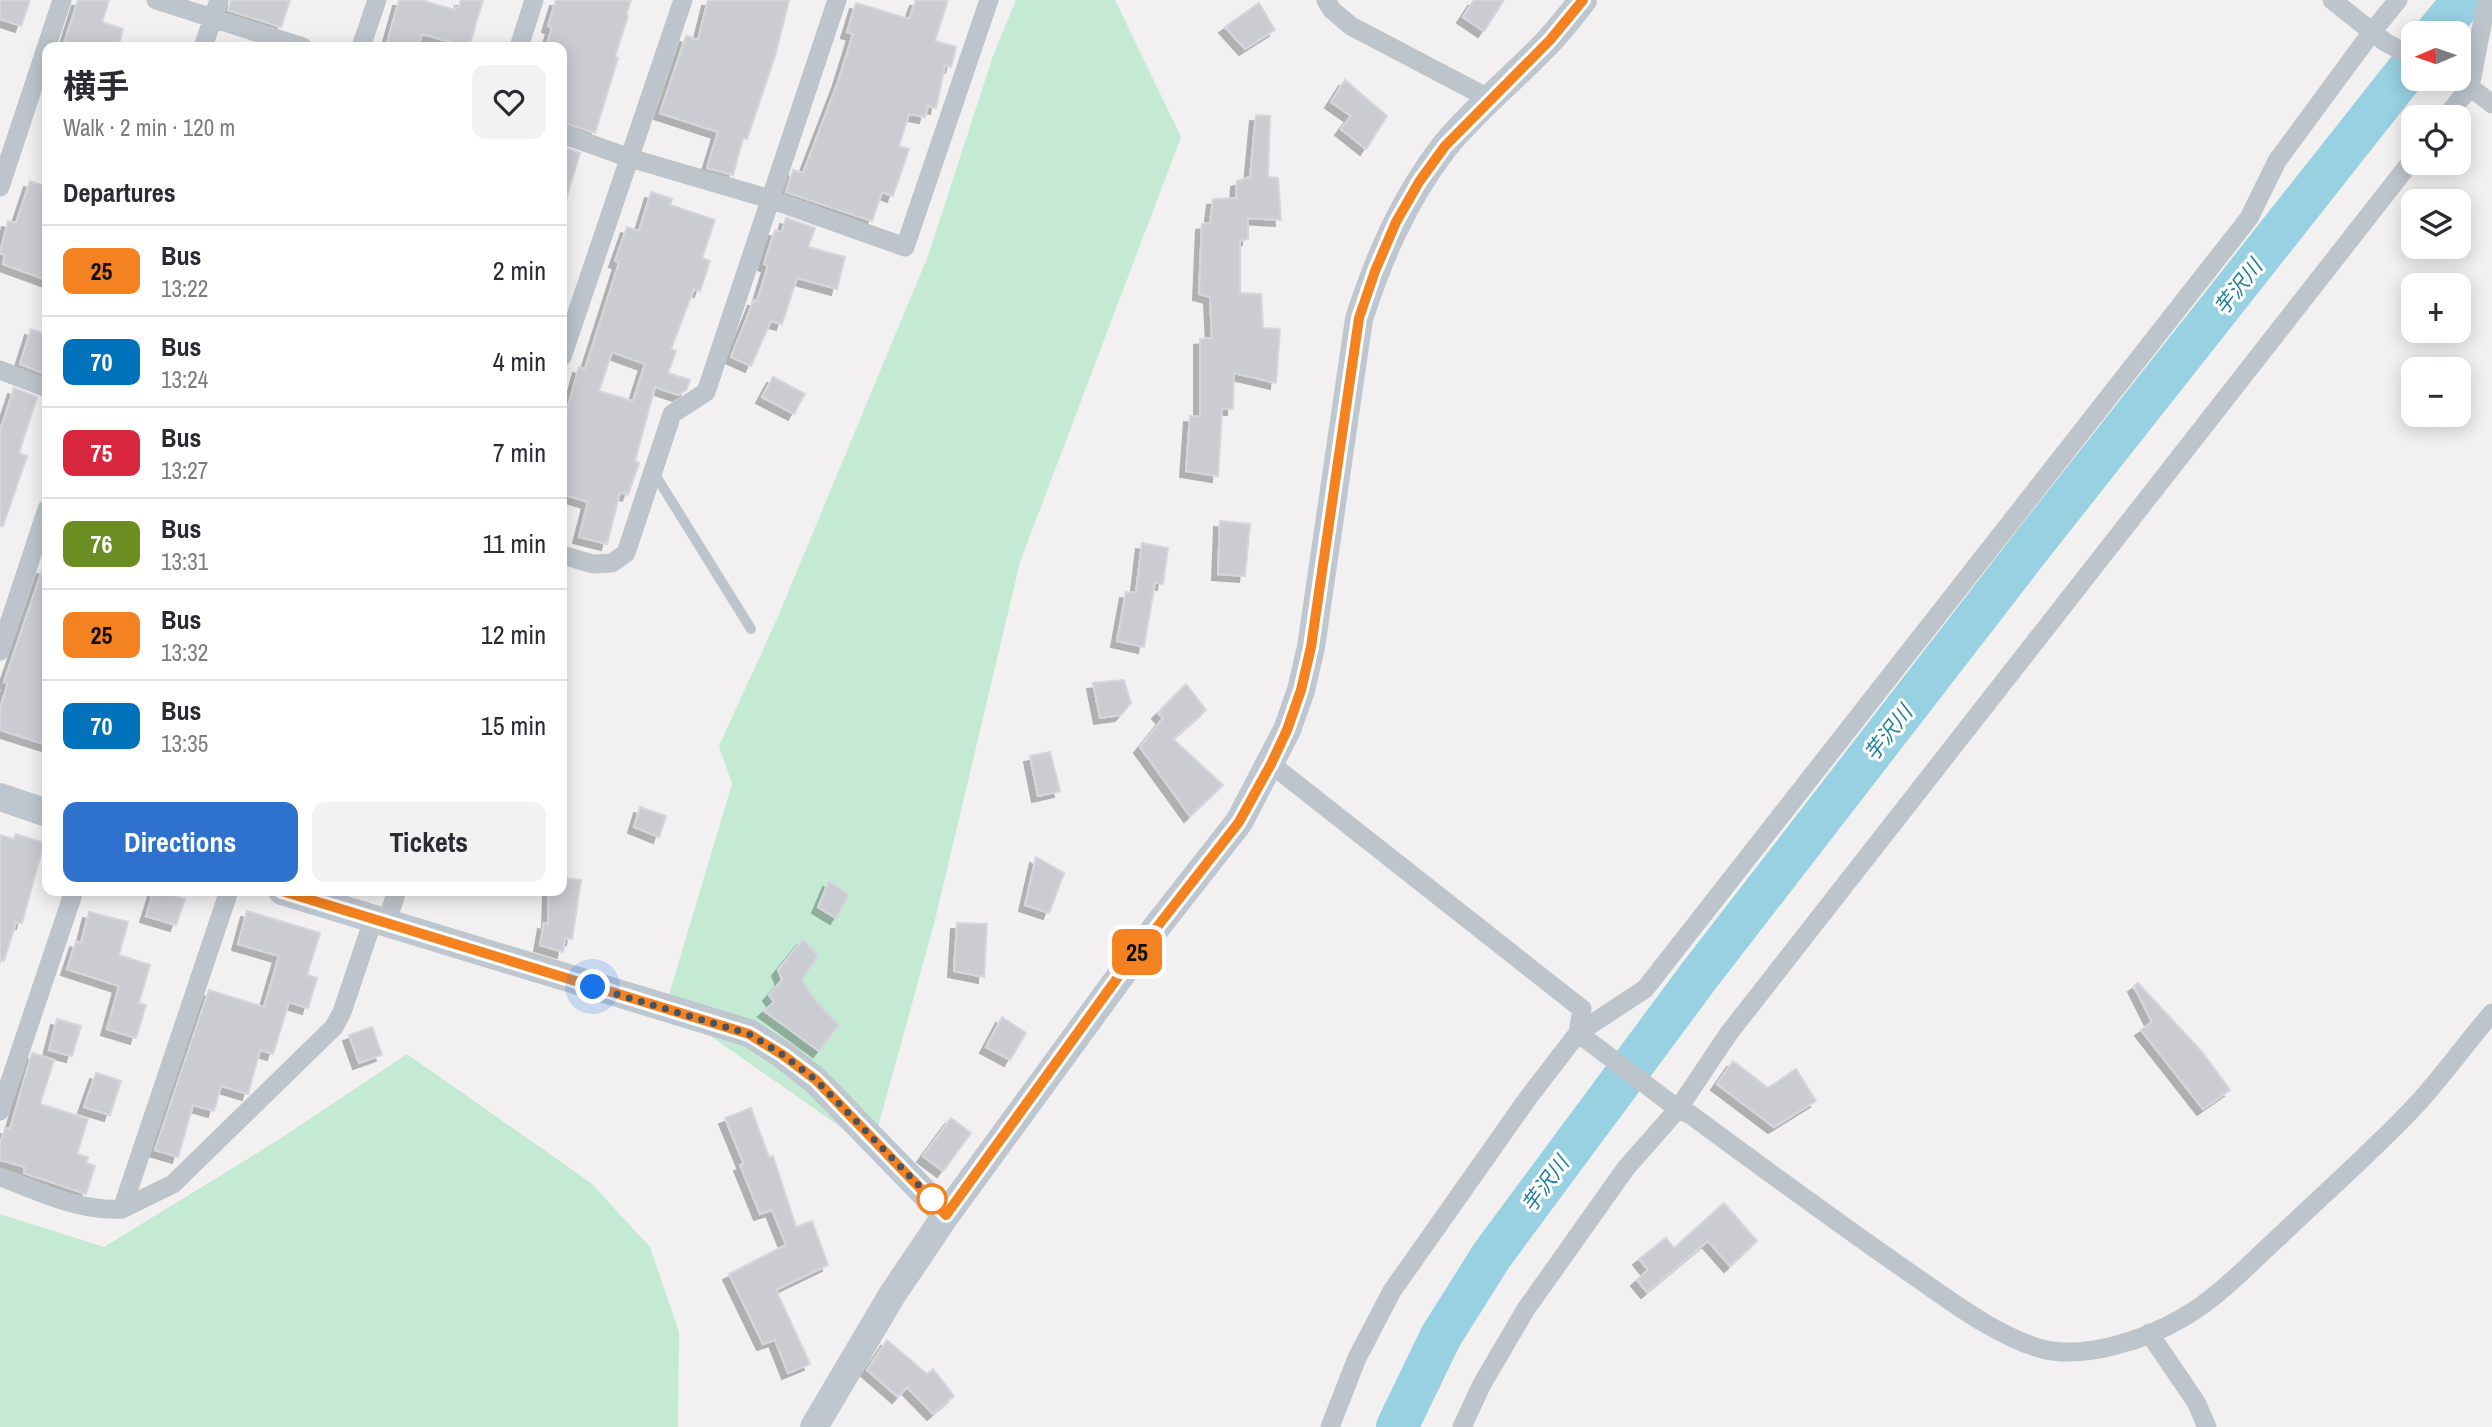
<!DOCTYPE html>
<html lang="en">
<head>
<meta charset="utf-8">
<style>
  :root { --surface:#fff; --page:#f2f2f3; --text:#2b2b33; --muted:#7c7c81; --line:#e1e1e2; --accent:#2f72cd }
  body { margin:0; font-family:"Archivo Narrow","Noto Sans JP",sans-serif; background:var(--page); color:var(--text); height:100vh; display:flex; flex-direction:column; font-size:26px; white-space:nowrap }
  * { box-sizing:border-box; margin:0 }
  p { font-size:23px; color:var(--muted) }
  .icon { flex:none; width:38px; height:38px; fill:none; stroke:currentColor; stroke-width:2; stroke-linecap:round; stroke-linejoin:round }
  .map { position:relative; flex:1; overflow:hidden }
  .sheet { position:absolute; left:42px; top:42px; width:525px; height:854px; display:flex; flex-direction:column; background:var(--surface); border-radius:14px; box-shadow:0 4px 18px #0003 }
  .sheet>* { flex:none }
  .badge { padding:0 14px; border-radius:10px; font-size:24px; line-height:46px }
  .needle { width:46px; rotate:268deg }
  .tools { position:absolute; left:2401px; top:21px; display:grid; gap:14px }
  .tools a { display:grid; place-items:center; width:70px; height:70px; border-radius:14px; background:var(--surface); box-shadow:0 4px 18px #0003; font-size:35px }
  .you { position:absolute; width:35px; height:35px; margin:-18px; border:5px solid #fff; border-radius:50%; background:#1a73e8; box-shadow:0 0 0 10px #1a73e833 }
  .map>.badge { position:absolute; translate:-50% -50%; box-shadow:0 0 0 4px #fff }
  h2 { padding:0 21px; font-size:26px; line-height:63px }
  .round { display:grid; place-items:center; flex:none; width:74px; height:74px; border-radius:14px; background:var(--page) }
  .head { display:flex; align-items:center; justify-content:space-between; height:119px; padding:0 21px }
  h1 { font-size:33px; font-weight:700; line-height:52px }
  .primary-button { display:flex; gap:14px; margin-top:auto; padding:14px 21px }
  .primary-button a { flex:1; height:80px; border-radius:14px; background:var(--accent); color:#fff; font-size:28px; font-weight:700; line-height:80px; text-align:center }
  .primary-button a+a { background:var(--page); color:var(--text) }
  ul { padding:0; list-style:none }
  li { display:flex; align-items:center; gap:21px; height:91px; padding:0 21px; border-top:2px solid var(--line) }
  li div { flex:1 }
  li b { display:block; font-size:26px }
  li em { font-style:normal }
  li .badge { min-width:77px; font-weight:700; text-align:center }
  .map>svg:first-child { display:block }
  .green { fill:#c4ead3 }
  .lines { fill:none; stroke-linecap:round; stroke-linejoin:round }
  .river { stroke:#97d1e2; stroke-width:42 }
  .building { fill:#cbccd2; stroke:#d5d6db; stroke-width:2; fill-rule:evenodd; filter:url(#shadow) }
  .lane { stroke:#bdc4cb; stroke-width:10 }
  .street { stroke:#bdc4cb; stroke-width:19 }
  .secondary { stroke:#bec6cf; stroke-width:28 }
  .line-casing { stroke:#fff; stroke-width:16 }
  .line { stroke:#f58220; stroke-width:10 }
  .walk { stroke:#4a535b; stroke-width:7; stroke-dasharray:0 12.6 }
  .stop-dot { fill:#fff; stroke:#f58220; stroke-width:3.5 }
  .labels { text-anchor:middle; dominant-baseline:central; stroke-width:6; stroke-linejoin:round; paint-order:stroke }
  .water-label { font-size:21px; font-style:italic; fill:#1e7f9a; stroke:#fff }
</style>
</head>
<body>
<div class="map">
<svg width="2492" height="1427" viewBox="0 0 2492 1427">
  <defs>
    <filter id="shadow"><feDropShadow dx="-6" dy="6" stdDeviation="0" flood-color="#0004"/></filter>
  </defs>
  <rect width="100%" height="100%" fill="#f2f0f0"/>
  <!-- green -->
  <path class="green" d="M 1016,0 L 1115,0 L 1181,137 L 1020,562 L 935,920 L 872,1149 L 666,1005 L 732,784 L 719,746 L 777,619 L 928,256 L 993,56 Z
    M 407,1054 L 591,1183 L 650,1247 L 679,1332 L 678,1427 L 0,1427 L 0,1214 L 104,1247 L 275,1142 Z"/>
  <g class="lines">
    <!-- river -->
    <path class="river" d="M 2436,33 L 2463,0
      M 1397,1427 L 1441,1336 L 1492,1255 L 1698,977 L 2033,544 L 2413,63"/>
  </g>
  <!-- building -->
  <path class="building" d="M 0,0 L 30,0 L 21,26 L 0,19 Z
    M 78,0 L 109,0 L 102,22 L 123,29 L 118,47 L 63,47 Z
    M 231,0 L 290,0 L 281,27 L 228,10 Z
    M 399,0 L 421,0 L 455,10 L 456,7 L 459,8 L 461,0 L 483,0 L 469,47 L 422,34 L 418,47 L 386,47 Z
    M 556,0 L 631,0 L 626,15 L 628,16 L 615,57 L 618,58 L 595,133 L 562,122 L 562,47 L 546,47 L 552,28 L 548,26 Z
    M 708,0 L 789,0 L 775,56 L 747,139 L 743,138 L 733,175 L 707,168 L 718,132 L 660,113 L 686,36 L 698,40 Z
    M 916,0 L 948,0 L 935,41 L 956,47 L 951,67 L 945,65 L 936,108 L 928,106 L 925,117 L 909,114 L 899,146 L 909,149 L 893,196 L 882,192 L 872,221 L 786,192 L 793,170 L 803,173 L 838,82 L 853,34 L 847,32 L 856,3 L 909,19 Z
    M 1474,0 L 1504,0 L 1484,31 L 1463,17 Z
    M 1259,3 L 1275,30 L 1245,49 L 1225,27 Z
    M 1345,80 L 1387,116 L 1366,149 L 1341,129 L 1351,116 L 1331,102 Z
    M 1256,115 L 1270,116 L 1268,177 L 1278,178 L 1281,220 L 1248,218 L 1248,239 L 1240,241 L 1240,293 L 1261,294 L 1263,328 L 1280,329 L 1276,383 L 1234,373 L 1233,409 L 1222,409 L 1218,476 L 1186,471 L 1190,416 L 1200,417 L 1200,339 L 1212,338 L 1210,297 L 1199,294 L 1202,224 L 1210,223 L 1213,199 L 1236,198 L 1237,181 L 1250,177 Z
    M 562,147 L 580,153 L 566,199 L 562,198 Z
    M 30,181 L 47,187 L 47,280 L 3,264 L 5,255 L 0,253 L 8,221 L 16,223 Z
    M 651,192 L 672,199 L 670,205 L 715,220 L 702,258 L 710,261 L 700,291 L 694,289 L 671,349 L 676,351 L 668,373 L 690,380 L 686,390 L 678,395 L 655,387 L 635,461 L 639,463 L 628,495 L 620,492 L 607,544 L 579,537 L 588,502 L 562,494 L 562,429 L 579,367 L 585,369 L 603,313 L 619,263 L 615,261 L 627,227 L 639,231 ZM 612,352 L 645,364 L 633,401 L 599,391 Z
    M 786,218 L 815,228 L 808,247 L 845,257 L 837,289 L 797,278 L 782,324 L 771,321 L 751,366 L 731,357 L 754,300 L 757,301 L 768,266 L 764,264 L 775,230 L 782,232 Z
    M 31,329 L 47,335 L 47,375 L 20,364 Z
    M 773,377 L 805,394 L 794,414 L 762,397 Z
    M 14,388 L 37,397 L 19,453 L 27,456 L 3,526 L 0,526 L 0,431 Z
    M 1220,521 L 1250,524 L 1245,576 L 1218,574 Z
    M 1142,543 L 1168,548 L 1163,584 L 1155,582 L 1144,647 L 1117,641 L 1126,592 L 1136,593 Z
    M 43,568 L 47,569 L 47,745 L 0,730 L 0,709 L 8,683 L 4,682 Z
    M 1124,680 L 1131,703 L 1121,715 L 1100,718 L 1093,683 Z
    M 1186,684 L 1206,710 L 1173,739 L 1223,785 L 1190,816 L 1140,747 L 1163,718 L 1158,713 Z
    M 1050,752 L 1060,791 L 1038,796 L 1030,756 Z
    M 640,807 L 666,816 L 659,837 L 634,827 Z
    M 16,834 L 44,843 L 22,923 L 16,922 L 4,961 L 0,960 L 0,835 L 14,839 Z
    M 1036,857 L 1064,873 L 1049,913 L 1025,905 Z
    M 562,878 L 581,880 L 572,939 L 565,938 L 563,952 L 540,945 L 544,923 L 548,924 L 549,891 L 562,891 Z
    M 829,881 L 849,895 L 836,918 L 818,907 Z
    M 154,891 L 185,899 L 176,925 L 146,916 Z
    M 247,911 L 320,933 L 307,975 L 317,978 L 308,1008 L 289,1002 L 273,1054 L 260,1050 L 248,1094 L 221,1086 L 214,1111 L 193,1105 L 178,1157 L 155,1150 L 209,990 L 264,1007 L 279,956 L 238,944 Z
    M 89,912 L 128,922 L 119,955 L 150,965 L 139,1003 L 146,1005 L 136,1038 L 107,1029 L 119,986 L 67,969 L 76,941 L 81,943 Z
    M 957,923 L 987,924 L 984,977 L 954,971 Z
    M 803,939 L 818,956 L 802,980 L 816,1001 L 839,1025 L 819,1051 L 764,1011 L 774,1002 L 769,995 L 782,980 L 778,970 Z
    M 2138,983 L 2202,1052 L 2230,1090 L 2203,1109 L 2141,1030 L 2152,1022 L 2134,986 Z
    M 1002,1017 L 1026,1033 L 1010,1060 L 986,1047 Z
    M 57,1019 L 81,1026 L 72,1056 L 49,1050 Z
    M 372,1027 L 382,1055 L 359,1063 L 349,1035 Z
    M 32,1053 L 54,1060 L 40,1104 L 88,1119 L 77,1154 L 88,1157 L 86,1163 L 95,1166 L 86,1194 L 24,1173 L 25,1167 L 0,1160 L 0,1144 L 5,1128 L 10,1129 Z
    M 1733,1061 L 1768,1088 L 1796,1069 L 1816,1101 L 1774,1127 L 1717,1084 Z
    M 96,1073 L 121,1081 L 110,1115 L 84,1107 Z
    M 751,1108 L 769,1157 L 773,1156 L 796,1227 L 812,1221 L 828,1265 L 776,1290 L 810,1364 L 788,1373 L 775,1340 L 763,1344 L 729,1274 L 786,1245 L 772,1210 L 760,1214 L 740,1165 L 744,1164 L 725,1118 Z
    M 951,1118 L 971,1133 L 943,1171 L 923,1156 Z
    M 1724,1203 L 1757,1241 L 1730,1266 L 1708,1241 L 1647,1292 L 1637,1280 L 1648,1270 L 1639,1259 L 1666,1238 L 1674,1248 Z
    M 887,1340 L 927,1374 L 933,1369 L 954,1396 L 933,1414 L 907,1387 L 898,1397 L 867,1370 Z"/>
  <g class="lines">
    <!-- lane -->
    <path class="lane" d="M 654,473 L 751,629"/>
    <!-- street -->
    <path class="street" d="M 156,0 L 303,47
      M 1326,0 L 1332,10 L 1351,26 L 1490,99
      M 2332,0 L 2385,42 L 2413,57
      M 203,47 L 219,0
      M 361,47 L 377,0
      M 519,47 L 534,0
      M 2455,79 L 2470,87 L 2492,104
      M 2446,117 L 2470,87 L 2486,5 L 2490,0
      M 562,134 L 630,158 L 770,199 L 905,247 L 989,0
      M 0,187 L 62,0
      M 562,357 L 683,0
      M 0,370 L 47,388
      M 562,555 L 593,564 L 612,563 L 626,553 L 672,414 L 706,392 L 837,0
      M 0,651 L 47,509
      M 1271,764 L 1582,1009 L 1578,1033
      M 386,924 L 397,891
      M 1578,1033 L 1678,1109 L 1691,1115 C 1763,1168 1836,1222 1910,1273 C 1951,1301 1994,1335 2042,1349 C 2086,1360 2147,1339 2184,1317 C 2220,1296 2250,1263 2281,1235 C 2327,1191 2375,1149 2418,1103 C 2444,1074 2467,1042 2492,1013
      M 0,1111 L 74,891
      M 0,1177 C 39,1191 80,1212 122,1209 L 229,891
      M 122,1209 L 173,1184 L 334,1027 L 342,1012 L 373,920
      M 2149,1333 L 2196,1402 L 2207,1427
      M 1330,1427 L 1357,1358 L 1392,1291 L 1528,1098 L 1578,1033 L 1645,989 L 2249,218 L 2277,161 L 2372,32 L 2398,0
      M 1462,1427 L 1482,1384 L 1526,1309 L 1626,1168 L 1678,1109 L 1729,1033 L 2413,159"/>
    <!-- secondary -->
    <path class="secondary" d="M 0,797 L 47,813
      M 282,891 L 749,1033 L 783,1055 L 816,1081 L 946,1215
      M 814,1427 L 892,1295 L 946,1215 L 1148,938 L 1239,822 L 1287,730 L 1301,690 L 1311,647 L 1359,319 C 1379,257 1404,199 1444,147 C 1475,109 1515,77 1549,41 C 1561,28 1572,14 1583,0"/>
  </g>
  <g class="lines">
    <defs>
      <path id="line" d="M 282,891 L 749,1034 L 783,1055 L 816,1080 L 946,1215 L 1118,977 L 1239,822 L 1271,764 L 1287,730 L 1301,690 L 1311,647 L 1359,318 L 1375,271 L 1396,222 L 1419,182 L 1445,146 L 1550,40 L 1583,0"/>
    </defs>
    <!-- line casing -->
    <use href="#line" class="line-casing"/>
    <!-- line -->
    <use href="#line" class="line"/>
    <!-- walk -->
    <path class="walk" d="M 593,987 L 749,1034 L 783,1055 L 816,1080 L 932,1199"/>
  </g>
  <!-- markers -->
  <circle class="stop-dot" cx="932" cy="1199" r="14"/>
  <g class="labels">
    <!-- water labels -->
    <g class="water-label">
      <text transform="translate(2238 287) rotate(-52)">芋沢川</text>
      <text transform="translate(1888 733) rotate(-52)">芋沢川</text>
      <text transform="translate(1545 1184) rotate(-54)">芋沢川</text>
    </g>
  </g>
</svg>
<div class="tools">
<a><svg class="needle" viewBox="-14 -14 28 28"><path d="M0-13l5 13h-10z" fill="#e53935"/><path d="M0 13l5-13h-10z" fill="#7c7c81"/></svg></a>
<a><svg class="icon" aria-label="locate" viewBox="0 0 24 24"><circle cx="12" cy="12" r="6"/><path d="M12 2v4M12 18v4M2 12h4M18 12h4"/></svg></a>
<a><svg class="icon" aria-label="layers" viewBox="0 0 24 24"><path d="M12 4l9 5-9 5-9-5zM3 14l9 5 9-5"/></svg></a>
<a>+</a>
<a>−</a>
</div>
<div class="you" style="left:593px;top:987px"></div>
<b class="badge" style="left:1137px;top:952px;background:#f58220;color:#111">25</b>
<section class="sheet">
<div class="head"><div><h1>横手</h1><p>Walk · 2 min · 120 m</p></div><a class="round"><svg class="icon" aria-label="heart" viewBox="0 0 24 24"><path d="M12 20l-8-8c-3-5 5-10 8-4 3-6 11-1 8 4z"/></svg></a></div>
<h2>Departures</h2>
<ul>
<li><span class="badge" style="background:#f58220;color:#111">25</span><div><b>Bus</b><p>13:22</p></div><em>2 min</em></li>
<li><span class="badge" style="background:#0072bc;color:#fff">70</span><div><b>Bus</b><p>13:24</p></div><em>4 min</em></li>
<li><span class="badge" style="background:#d7263d;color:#fff">75</span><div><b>Bus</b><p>13:27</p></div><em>7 min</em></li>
<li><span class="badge" style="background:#6b8e23;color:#fff">76</span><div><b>Bus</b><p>13:31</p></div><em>11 min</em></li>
<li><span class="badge" style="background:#f58220;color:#111">25</span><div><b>Bus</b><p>13:32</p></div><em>12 min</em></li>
<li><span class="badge" style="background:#0072bc;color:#fff">70</span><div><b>Bus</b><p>13:35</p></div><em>15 min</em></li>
</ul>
<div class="primary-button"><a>Directions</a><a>Tickets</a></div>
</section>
</div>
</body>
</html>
